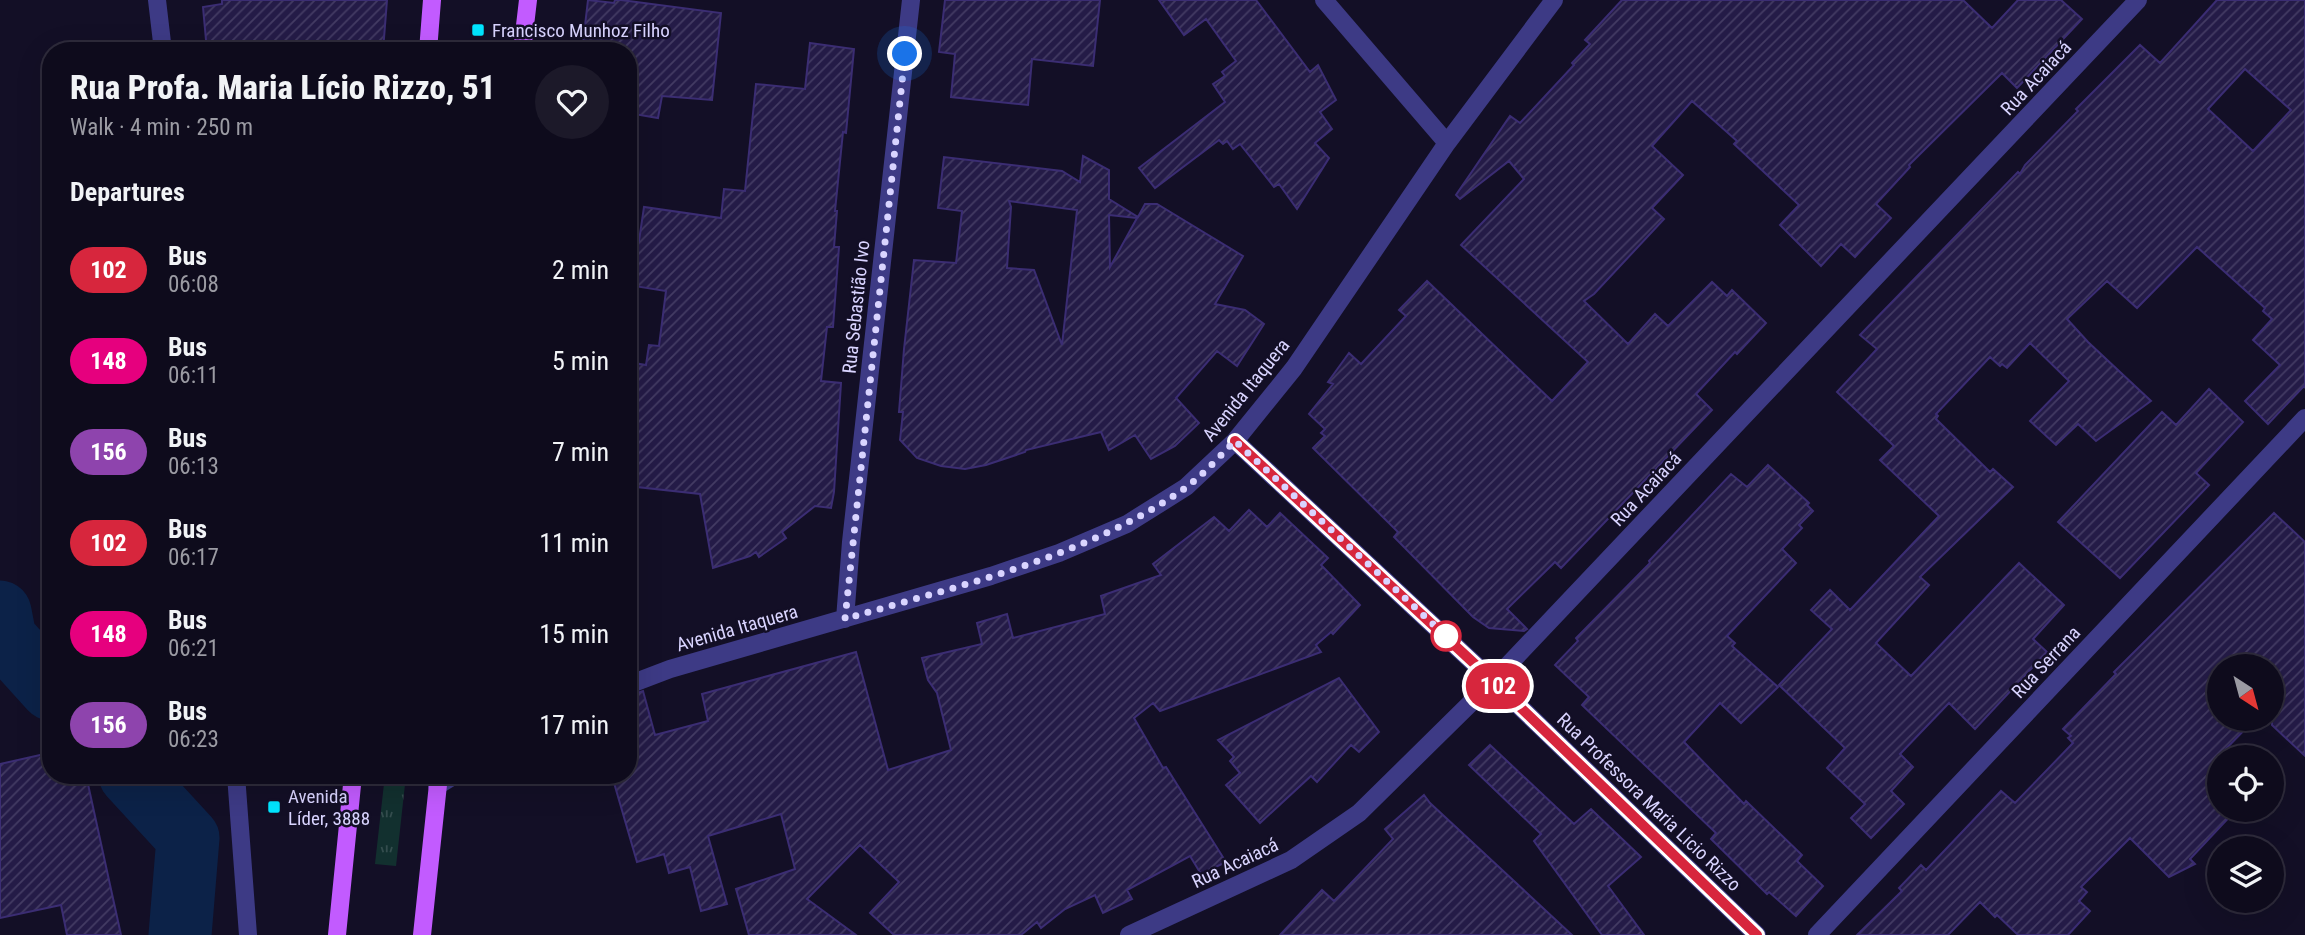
<!DOCTYPE html>
<html lang="en">
<head>
<meta charset="utf-8">
<style>
  :root { --surface:#0e0b1c; --page:#1c1929; --text:#f1f3f6; --muted:#9b9ba3; --line:#2e2b3b }
  body { margin:0; font-family:"Roboto Condensed",sans-serif; background:var(--page); color:var(--text); height:100vh; display:flex; flex-direction:column; font-size:26px; white-space:nowrap }
  * { box-sizing:border-box; margin:0 }
  p { font-size:23px; color:var(--muted) }
  .icon { flex:none; width:38px; height:38px; fill:none; stroke:currentColor; stroke-width:2; stroke-linecap:round; stroke-linejoin:round }
  .map { position:relative; flex:1; overflow:hidden }
  .sheet { position:absolute; left:42px; top:42px; width:595px; height:742px; display:flex; flex-direction:column; background:var(--surface); border-radius:28px; box-shadow:0 7px 28px #0002,0 0 0 2px var(--line) }
  .sheet>* { flex:none }
  .badge { padding:0 14px; border-radius:23px; font-size:24px; line-height:46px }
  .needle { width:46px; rotate:144deg }
  .fabs { position:absolute; left:2207px; top:654px; display:grid; gap:14px }
  .fabs a { display:grid; place-items:center; width:77px; height:77px; border-radius:50%; background:var(--surface); box-shadow:0 7px 28px #0002,0 0 0 2px var(--line); font-size:35px }
  .you { position:absolute; width:35px; height:35px; margin:-18px; border:5px solid #fff; border-radius:50%; background:#1a73e8; box-shadow:0 0 0 10px #1a73e833 }
  .map>.badge { position:absolute; translate:-50% -50%; box-shadow:0 0 0 4px #fff }
  h2 { padding:0 28px; font-size:26px; line-height:63px }
  .round { display:grid; place-items:center; flex:none; width:74px; height:74px; border-radius:37px; background:var(--page) }
  .headline { display:flex; align-items:center; justify-content:space-between; height:119px; padding:0 28px }
  h1 { font-size:33px; font-weight:800; line-height:52px }
  ul { padding:0; list-style:none }
  li { display:flex; align-items:center; gap:21px; height:91px; padding:0 28px }
  li div { flex:1 }
  li b { display:block; font-size:26px }
  li em { font-style:normal }
  li .badge { min-width:77px; font-weight:700; text-align:center }
  .map>svg:first-child { display:block }
  .grass { fill:url(#grass-tufts) }
  .lines { fill:none; stroke-linecap:round; stroke-linejoin:round }
  .river { stroke:#0c2248; stroke-width:63 }
  .building { fill:url(#building-hatch); stroke:#3b2d73; stroke-width:2; fill-rule:evenodd }
  .minor { stroke:#3d3a85; stroke-width:18 }
  .major { stroke:#c25bff; stroke-width:18 }
  .line-casing { stroke:#fff; stroke-width:16 }
  .line { stroke:#d7263d; stroke-width:10 }
  .walk { stroke:#d9d4ff; stroke-width:7; stroke-dasharray:0 12.6 }
  .poi-dot { fill:#00e5ff; stroke:#130f26; stroke-width:2.5 }
  .stop-dot { fill:#fff; stroke:#d7263d; stroke-width:3.5 }
  .labels { text-anchor:middle; dominant-baseline:central; stroke-width:5; stroke-linejoin:round; paint-order:stroke }
  .poi-label { font-size:19px; fill:#d9d4ff; stroke:#130f26; text-anchor:start }
  .street-label { font-size:19px; fill:#d9d4ff; stroke:#130f26 }
</style>
</head>
<body>
<div class="map">
<svg width="2305" height="935" viewBox="0 0 2305 935">
  <defs>
    <pattern id="grass-tufts" width="24" height="20" patternUnits="userSpaceOnUse" patternTransform="scale(1.75)"><rect width="24" height="20" fill="#12302f"/><path d="M3 7l-1-3M5 7V3M7 7l1-3M15 17l-1-3M17 17v-4M19 17l1-3" fill="none" stroke="#344d4e"/></pattern>
    <pattern id="building-hatch" width="6" height="6" patternUnits="userSpaceOnUse" patternTransform="scale(1.75)"><rect width="6" height="6" fill="#241b47"/><path d="M-1 1l2-2M0 6l6-6M5 7l2-2" fill="none" stroke="#433b63"/></pattern>
  </defs>
  <rect width="100%" height="100%" fill="#130f26"/>
  <!-- grass -->
  <path class="grass" d="M 385,775 L 406,775 L 396,866 L 375,864 Z"/>
  <g class="lines">
    <!-- river -->
    <path class="river" d="M 0,612 L 5,638 L 51,689
      M 130,775 L 188,838 L 180,935"/>
  </g>
  <!-- building -->
  <path class="building" d="M 222,0 L 387,0 L 383,51 L 207,51 L 203,7 L 222,4 Z
    M 588,0 L 614,3 L 615,0 L 621,0 L 721,13 L 712,100 L 662,96 L 658,118 L 628,113 L 628,51 L 582,51 Z
    M 945,0 L 1100,0 L 1093,66 L 1032,59 L 1028,105 L 951,97 L 955,54 L 939,52 Z
    M 1159,0 L 1256,0 L 1310,72 L 1318,65 L 1336,100 L 1320,112 L 1332,129 L 1315,143 L 1329,158 L 1297,209 L 1279,184 L 1274,187 L 1240,144 L 1233,149 L 1227,141 L 1223,144 L 1219,140 L 1155,188 L 1139,168 L 1225,102 L 1213,84 L 1225,76 L 1222,72 L 1236,61 L 1206,19 L 1184,35 Z
    M 1622,0 L 1963,0 L 1992,28 L 2018,0 L 2061,0 L 2082,19 L 2017,88 L 2002,73 L 1909,165 L 1910,167 L 1876,204 L 1891,218 L 1855,257 L 1841,244 L 1821,266 L 1780,225 L 1799,205 L 1734,144 L 1737,141 L 1692,101 L 1652,146 L 1683,175 L 1652,208 L 1664,219 L 1594,294 L 1584,301 L 1628,344 L 1655,314 L 1668,326 L 1712,282 L 1727,296 L 1732,290 L 1766,323 L 1737,354 L 1735,352 L 1696,394 L 1712,410 L 1561,568 L 1555,562 L 1507,609 L 1527,629 L 1524,631 L 1489,628 L 1473,617 L 1394,537 L 1398,532 L 1313,448 L 1325,436 L 1321,433 L 1325,429 L 1309,414 L 1333,384 L 1328,382 L 1349,353 L 1361,364 L 1406,316 L 1399,310 L 1427,281 L 1552,401 L 1588,362 L 1461,245 L 1524,179 L 1509,161 L 1460,199 L 1456,195 L 1510,116 L 1520,123 L 1574,65 L 1572,63 L 1590,44 L 1585,40 Z
    M 2217,0 L 2305,0 L 2305,388 L 2304,386 L 2268,424 L 2245,401 L 2280,365 L 2253,340 L 2272,319 L 2263,311 L 2265,308 L 2197,247 L 2137,308 L 2107,281 L 2067,319 L 2088,342 L 2151,401 L 2096,441 L 2078,424 L 2056,445 L 2030,421 L 2069,381 L 2030,343 L 2007,368 L 2002,364 L 2000,366 L 1990,357 L 1936,414 L 1938,416 L 1936,419 L 1990,472 L 1993,469 L 2013,487 L 1920,577 L 1929,585 L 1876,643 L 1911,676 L 2019,563 L 2064,605 L 2033,639 L 2047,652 L 1975,729 L 1949,703 L 1900,754 L 1913,767 L 1891,791 L 1904,804 L 1871,838 L 1851,818 L 1865,804 L 1827,768 L 1845,748 L 1779,685 L 1832,629 L 1811,610 L 1830,590 L 1850,610 L 1939,516 L 1880,460 L 1894,446 L 1837,392 L 1877,349 L 1860,335 L 2018,172 L 2020,174 L 2025,165 L 2078,111 L 2076,109 L 2140,45 L 2160,63 ZM 2245,69 L 2291,110 L 2253,151 L 2208,109 Z
    M 810,43 L 854,49 L 846,133 L 843,132 L 835,211 L 837,211 L 834,247 L 839,247 L 833,327 L 827,327 L 821,381 L 841,383 L 834,492 L 831,508 L 815,506 L 782,532 L 786,538 L 759,557 L 756,552 L 750,556 L 713,568 L 700,494 L 628,486 L 628,362 L 646,365 L 649,345 L 659,346 L 666,291 L 628,285 L 628,239 L 639,241 L 644,207 L 721,218 L 724,189 L 745,191 L 756,84 L 805,89 Z
    M 1083,156 L 1109,170 L 1109,199 L 1138,217 L 1145,204 L 1157,204 L 1243,256 L 1215,304 L 1245,310 L 1264,324 L 1237,366 L 1217,351 L 1176,398 L 1199,423 L 1175,446 L 1151,459 L 1135,435 L 1109,450 L 1101,432 L 1026,450 L 1025,452 L 986,465 L 965,469 L 941,466 L 917,458 L 900,440 L 903,412 L 899,412 L 904,349 L 914,260 L 956,263 L 962,211 L 938,208 L 944,157 L 1062,171 L 1080,182 ZM 1009,201 L 1077,210 L 1062,345 L 1034,270 L 1007,268 L 1011,207 ZM 1109,215 L 1137,218 L 1110,267 Z
    M 2209,389 L 2243,422 L 2196,473 L 2209,485 L 2120,578 L 2058,522 L 2162,412 L 2176,425 Z
    M 1768,465 L 1809,503 L 1807,505 L 1813,511 L 1799,525 L 1802,528 L 1782,549 L 1796,563 L 1727,636 L 1735,643 L 1732,646 L 1778,687 L 1741,723 L 1720,703 L 1684,742 L 1744,804 L 1746,801 L 1802,855 L 1797,861 L 1823,886 L 1796,916 L 1769,892 L 1767,894 L 1711,839 L 1716,833 L 1582,705 L 1589,697 L 1555,665 L 1578,641 L 1576,638 L 1650,563 L 1649,561 L 1731,474 L 1747,487 Z
    M 1249,510 L 1267,527 L 1280,513 L 1328,558 L 1321,565 L 1360,605 L 1333,634 L 1331,632 L 1316,645 L 1321,652 L 1160,711 L 1153,703 L 1134,718 L 1163,768 L 1166,767 L 1226,862 L 1201,874 L 1190,856 L 1127,890 L 1132,899 L 1103,913 L 1095,895 L 1065,909 L 1041,928 L 1037,922 L 1021,935 L 894,935 L 870,913 L 899,882 L 860,845 L 807,899 L 856,935 L 749,935 L 736,889 L 795,869 L 781,814 L 708,836 L 727,904 L 701,911 L 690,867 L 669,873 L 664,854 L 637,862 L 612,776 L 628,775 L 628,696 L 643,691 L 655,735 L 708,721 L 702,694 L 856,652 L 888,770 L 951,750 L 937,693 L 928,680 L 922,658 L 982,644 L 977,623 L 1007,614 L 1013,638 L 1105,614 L 1101,596 L 1161,575 L 1153,564 L 1214,517 L 1229,531 Z
    M 2274,513 L 2305,542 L 2305,756 L 2272,725 L 2272,667 L 2219,667 L 2219,719 L 2255,719 L 2219,756 L 2219,810 L 2236,810 L 2190,859 L 2195,864 L 2169,877 L 2130,838 L 2081,887 L 2087,892 L 2079,901 L 2090,911 L 2068,935 L 2018,935 L 1997,915 L 1995,917 L 1980,902 L 1948,935 L 1857,935 L 1902,891 L 1899,888 L 1921,865 L 1926,870 L 2001,791 L 2015,803 L 2073,743 L 2068,738 L 2071,736 L 2063,729 L 2116,674 L 2114,672 Z
    M 1339,678 L 1379,732 L 1359,752 L 1351,745 L 1317,782 L 1311,776 L 1260,823 L 1226,785 L 1240,773 L 1230,761 L 1234,757 L 1218,740 Z
    M 1490,745 L 1574,824 L 1591,809 L 1641,857 L 1608,886 L 1644,935 L 1602,935 L 1534,841 L 1541,834 L 1469,765 Z
    M 49,753 L 51,775 L 86,775 L 121,935 L 67,935 L 61,905 L 0,918 L 0,764 Z
    M 1424,795 L 1430,803 L 1572,935 L 1280,935 L 1322,890 L 1334,901 L 1393,839 L 1385,829 Z"/>
  <g class="lines">
    <!-- minor -->
    <path class="minor" d="M 157,0 L 163,51
      M 1324,0 L 1447,143
      M 1235,441 L 1493,681 L 1757,935
      M 845,619 L 851,542 L 911,0
      M 628,685 L 670,669 L 991,576 L 1059,553 L 1127,524 L 1186,487 L 1235,441 L 1294,368 L 1447,143 L 1554,0
      M 236,775 L 248,935
      M 437,786 L 455,775
      M 1129,935 L 1291,860 L 1359,813 L 1493,681 L 2138,0
      M 1817,935 L 2305,418"/>
    <!-- major -->
    <path class="major" d="M 428,51 L 432,0
      M 522,51 L 528,0
      M 337,935 L 353,775
      M 422,935 L 439,775"/>
  </g>
  <g class="lines">
    <defs>
      <path id="line" d="M 1235,441 L 1493,681 L 1757,935"/>
    </defs>
    <!-- line casing -->
    <use href="#line" class="line-casing"/>
    <!-- line -->
    <use href="#line" class="line"/>
    <!-- walk -->
    <path class="walk" d="M 905,54 L 845,619 C 960,585 1084,558 1184,489 C 1202,476 1219,457 1235,441 L 1446,636"/>
  </g>
  <!-- markers -->
  <g class="poi-dot">
    <rect x="471" y="23" width="14" height="14" rx="3.5"/>
    <rect x="267" y="800" width="14" height="14" rx="3.5"/>
  </g>
  <circle class="stop-dot" cx="1446" cy="636" r="14"/>
  <g class="labels">
    <!-- poi labels -->
    <g class="poi-label">
      <text x="492" y="30">Francisco Munhoz Filho</text>
      <text x="288" y="796">Avenida<tspan x="288" dy="22">Líder, 3888</tspan></text>
    </g>
    <!-- street labels -->
    <g class="street-label">
      <text transform="translate(2036 78) rotate(-47)">Rua Acaiacá</text>
      <text transform="translate(856 307) rotate(-84)">Rua Sebastião Ivo</text>
      <text transform="translate(1246 390) rotate(-51)">Avenida Itaquera</text>
      <text transform="translate(1646 489) rotate(-47)">Rua Acaiacá</text>
      <text transform="translate(737 628) rotate(-16)">Avenida Itaquera</text>
      <text transform="translate(2046 662) rotate(-47)">Rua Serrana</text>
      <text transform="translate(1649 802) rotate(44)">Rua Professora Maria Licio Rizzo</text>
      <text transform="translate(1235 863) rotate(-25)">Rua Acaiacá</text>
    </g>
  </g>
</svg>
<div class="fabs">
<a><svg class="needle" viewBox="-14 -14 28 28"><path d="M0-13l5 13h-10z" fill="#e53935"/><path d="M0 13l5-13h-10z" fill="#9b9ba3"/></svg></a>
<a><svg class="icon" aria-label="locate" viewBox="0 0 24 24"><circle cx="12" cy="12" r="6"/><path d="M12 2v4M12 18v4M2 12h4M18 12h4"/></svg></a>
<a><svg class="icon" aria-label="layers" viewBox="0 0 24 24"><path d="M12 4l9 5-9 5-9-5zM3 14l9 5 9-5"/></svg></a>
</div>
<div class="you" style="left:905px;top:54px"></div>
<b class="badge" style="left:1498px;top:686px;background:#d7263d;color:#fff">102</b>
<section class="sheet">
<div class="headline"><div><h1>Rua Profa. Maria Lício Rizzo, 51</h1><p>Walk · 4 min · 250 m</p></div><a class="round"><svg class="icon" aria-label="heart" viewBox="0 0 24 24"><path d="M12 20l-8-8c-3-5 5-10 8-4 3-6 11-1 8 4z"/></svg></a></div>
<h2>Departures</h2>
<ul>
<li><span class="badge" style="background:#d7263d;color:#fff">102</span><div><b>Bus</b><p>06:08</p></div><em>2 min</em></li>
<li><span class="badge" style="background:#e6007e;color:#fff">148</span><div><b>Bus</b><p>06:11</p></div><em>5 min</em></li>
<li><span class="badge" style="background:#8e44ad;color:#fff">156</span><div><b>Bus</b><p>06:13</p></div><em>7 min</em></li>
<li><span class="badge" style="background:#d7263d;color:#fff">102</span><div><b>Bus</b><p>06:17</p></div><em>11 min</em></li>
<li><span class="badge" style="background:#e6007e;color:#fff">148</span><div><b>Bus</b><p>06:21</p></div><em>15 min</em></li>
<li><span class="badge" style="background:#8e44ad;color:#fff">156</span><div><b>Bus</b><p>06:23</p></div><em>17 min</em></li>
</ul>
</section>
</div>
</body>
</html>
